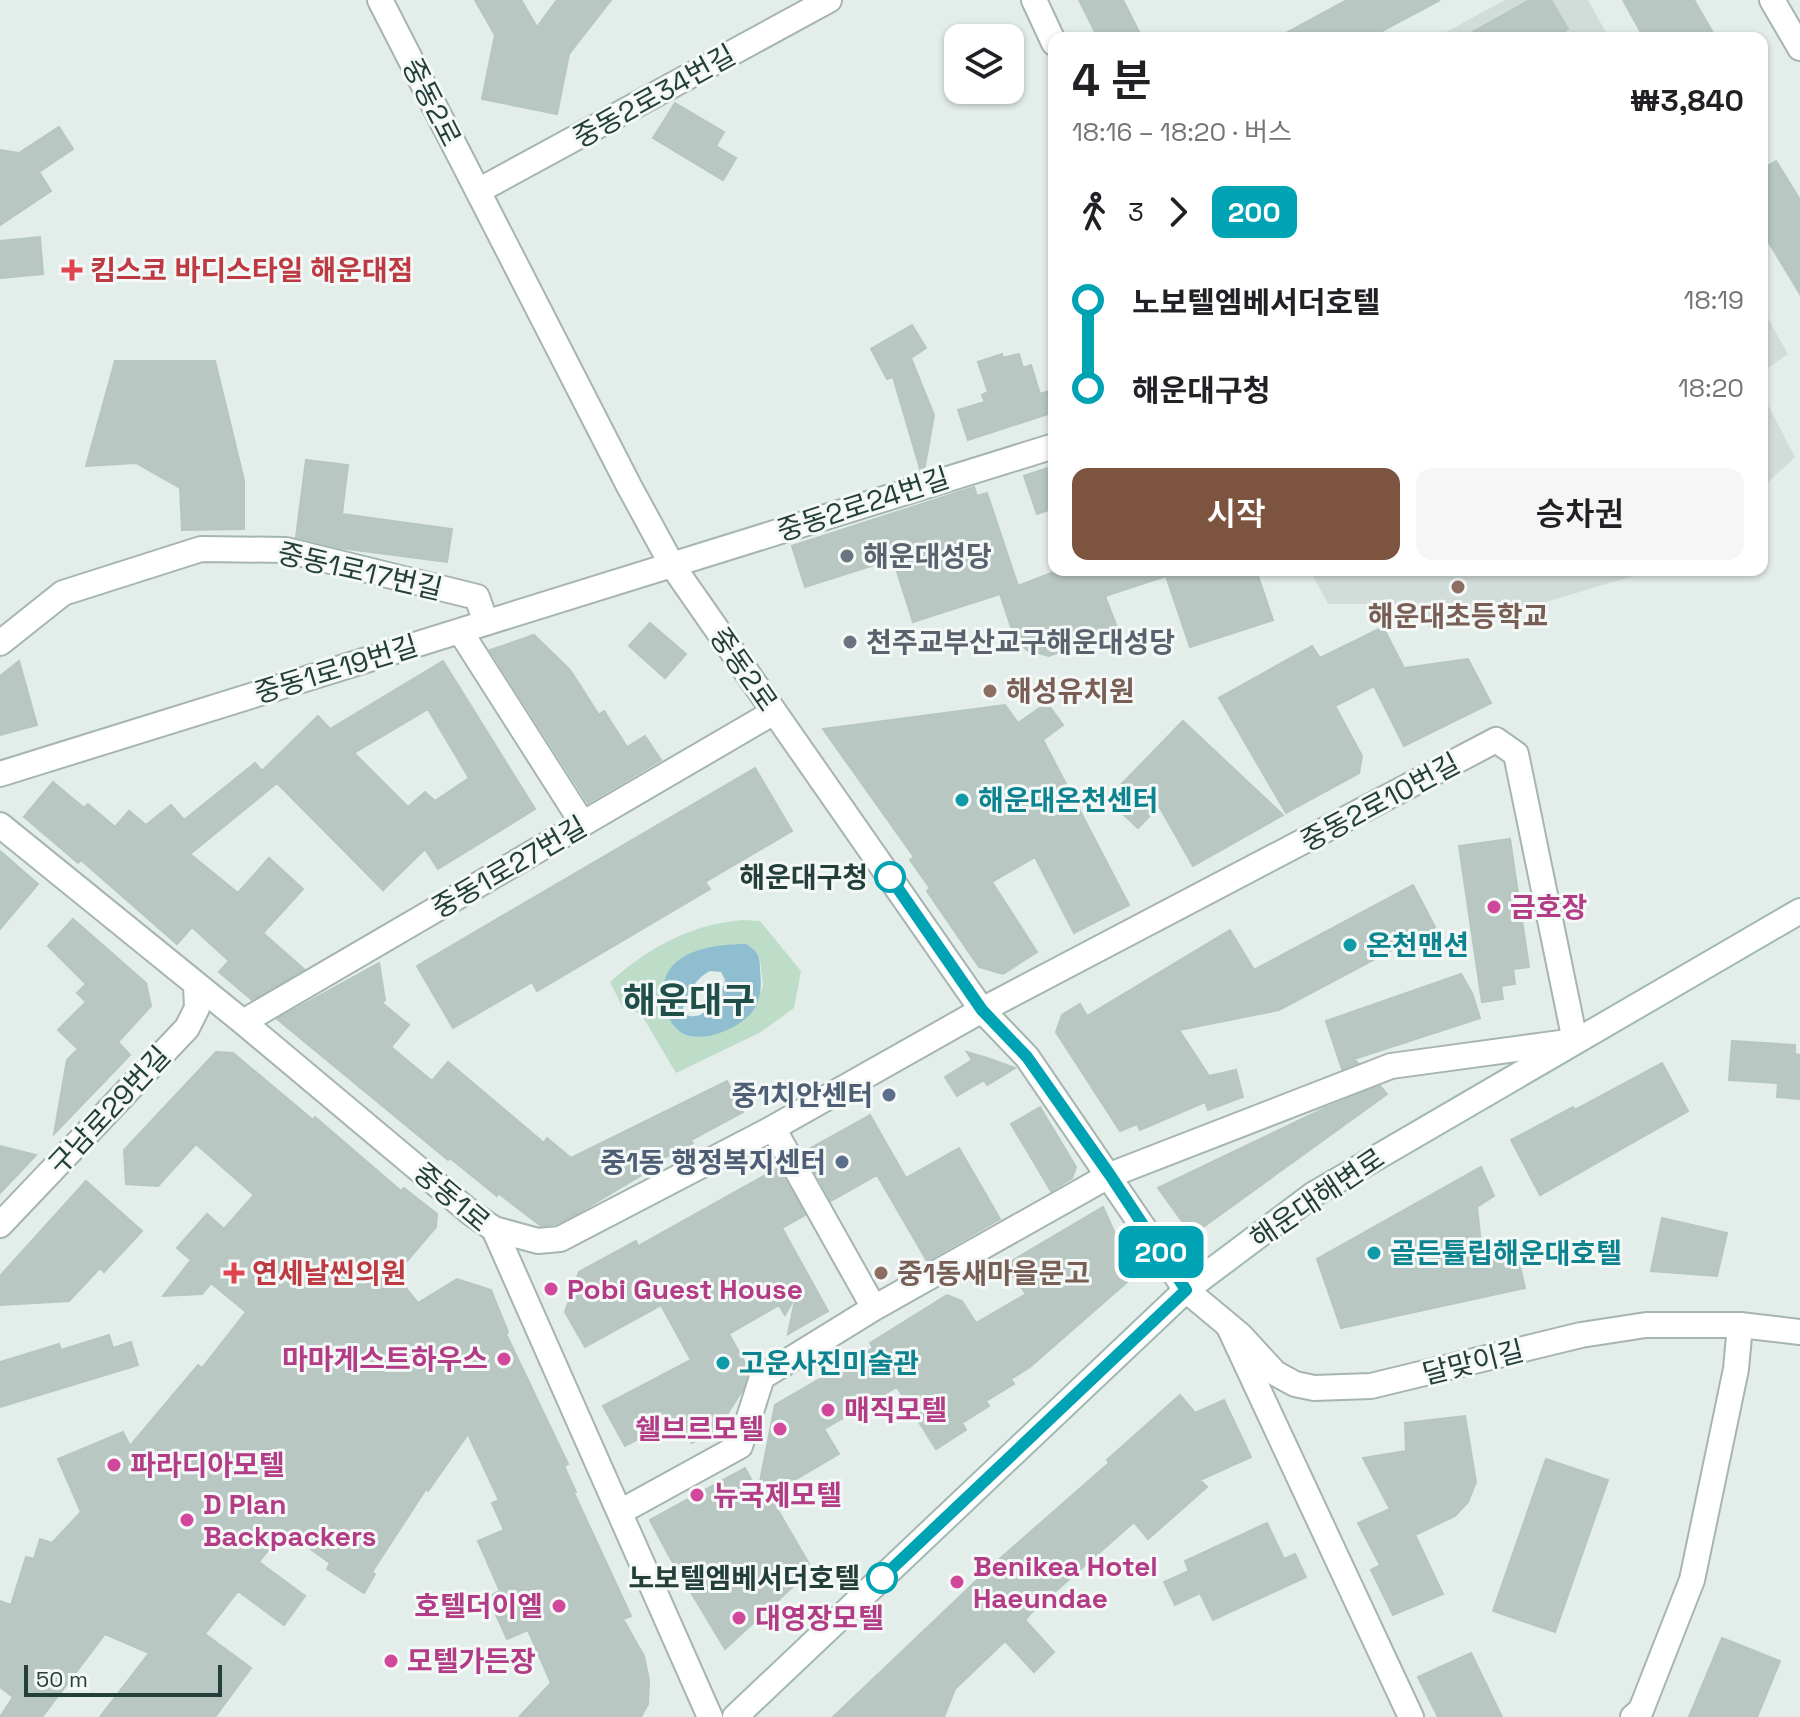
<!DOCTYPE html>
<html lang="ko">
<head>
<meta charset="utf-8">
<style>
  :root { --surface:#fff; --page:#f6f6f6; --text:#202124; --muted:#757577; --accent:#7c543f }
  body { margin:0; font-family:"Space Grotesk","Noto Sans KR",sans-serif; background:var(--page); color:var(--text); height:100vh; display:flex; flex-direction:column; font-size:30px; white-space:nowrap }
  * { box-sizing:border-box; margin:0 }
  p { font-size:26px; color:var(--muted) }
  .icon { flex:none; width:44px; height:44px; fill:none; stroke:currentColor; stroke-width:2; stroke-linecap:round; stroke-linejoin:round }
  .map { position:relative; flex:1; overflow:hidden }
  .drawer { position:absolute; left:1048px; top:32px; width:720px; height:544px; display:flex; flex-direction:column; background:var(--surface); border-radius:16px; box-shadow:0 2px 6px #0004 }
  .drawer>* { flex:none }
  .badge { padding:0 16px; border-radius:12px; font-size:28px; line-height:52px }
  .controls { position:absolute; left:944px; top:24px; display:grid; gap:16px }
  .controls a { display:grid; place-items:center; width:80px; height:80px; border-radius:16px; background:var(--surface); box-shadow:0 2px 6px #0004; font-size:40px }
  .scale { position:absolute; left:24px; bottom:20px; width:198px; box-sizing:border-box; padding-left:8px; border:4px solid #243e39; border-top:0; font-size:22px; line-height:28px; white-space:nowrap; color:#243e39; -webkit-text-stroke:6px #f4f9f7; paint-order:stroke }
  .map>.badge { position:absolute; translate:-50% -50%; box-shadow:0 0 0 4px #fff }
  .legs { display:flex; align-items:center; gap:12px; height:88px; padding:0 24px; font-size:26px }
  .legs p { margin-inline-start:auto }
  .summary { display:flex; align-items:center; justify-content:space-between; height:136px; padding:0 24px }
  h1 { font-size:44px; font-weight:600; line-height:60px }
  .button { display:flex; gap:16px; margin-top:auto; padding:16px 24px }
  .button a { flex:1; height:92px; border-radius:16px; background:var(--accent); color:#fff; font-size:32px; font-weight:600; line-height:92px; text-align:center }
  .button a+a { background:var(--page); color:var(--text) }
  ul { padding:0 24px; list-style:none }
  li { display:flex; align-items:center; gap:28px; height:88px; font-size:30px }
  li i { display:grid; place-items:center; width:12px; height:100%; margin:0 10px; background:currentColor }
  li i::after { content:''; width:20px; height:20px; margin:-10px; border:6px solid; border-radius:50%; background:var(--surface) }
  li p { margin-inline-start:auto }
  li:first-child i { background:linear-gradient(#0000 50%,currentColor 0) }
  li:last-child i { background:linear-gradient(currentColor 50%,#0000 0) }
  .map>svg:first-child { display:block }
  .built { fill:#d2dcd9 }
  .green { fill:#bdddc9; fill-rule:evenodd }
  .water { fill:#8ebecf; fill-rule:evenodd }
  .building { fill:#b9c7c3; stroke:#b6c6c1; stroke-width:2; fill-rule:evenodd }
  .lines { fill:none; stroke-linecap:round; stroke-linejoin:round }
  .minor-casing { stroke:#a6b5b1; stroke-width:28 }
  .tertiary-casing { stroke:#a6b5b1; stroke-width:28 }
  .secondary-casing { stroke:#a2b8b3; stroke-width:28 }
  .minor { stroke:#fff; stroke-width:24 }
  .tertiary { stroke:#fff; stroke-width:24 }
  .secondary { stroke:#fff; stroke-width:24 }
  .line-1-casing { stroke:#fff; stroke-width:18 }
  .line-1 { stroke:#00a3b4; stroke-width:12 }
  .health-dot { fill:#e0444e; stroke:#f4f9f7; stroke-width:3 }
  .worship-dot { fill:#6b7280; stroke:#f4f9f7; stroke-width:3 }
  .education-dot { fill:#8d6e63; stroke:#f4f9f7; stroke-width:3 }
  .culture-dot { fill:#0f9aa8; stroke:#f4f9f7; stroke-width:3 }
  .stop-1-dot { fill:#fff; stroke:#00a3b4; stroke-width:4 }
  .hotel-dot { fill:#d1479c; stroke:#f4f9f7; stroke-width:3 }
  .service-dot { fill:#5c6f8a; stroke:#f4f9f7; stroke-width:3 }
  .labels { text-anchor:middle; dominant-baseline:central; stroke-width:6; stroke-linejoin:round; paint-order:stroke }
  .street-label { font-size:28px; fill:#243e39; stroke:#f4f9f7 }
  .health-label { font-size:28px; font-weight:bold; fill:#be3a42; stroke:#f4f9f7; text-anchor:start }
  .worship-label { font-size:28px; font-weight:bold; fill:#5b616d; stroke:#f4f9f7; text-anchor:start }
  .education-label { font-size:28px; font-weight:bold; fill:#785e54; stroke:#f4f9f7; text-anchor:start }
  .culture-label { font-size:28px; font-weight:bold; fill:#0d838f; stroke:#f4f9f7; text-anchor:start }
  .stop-label { font-size:28px; font-weight:bold; fill:#243e39; stroke:#f4f9f7; text-anchor:end }
  .hotel-label { font-size:28px; font-weight:bold; fill:#b23c85; stroke:#f4f9f7; text-anchor:start }
  .service-label { font-size:28px; font-weight:bold; fill:#4e5e75; stroke:#f4f9f7; text-anchor:end }
  .district-label { font-size:36px; font-weight:bold; fill:#204f49; stroke:#f4f9f7 }
</style>
</head>
<body>
<div class="map">
<svg width="1800" height="1717" viewBox="0 0 1800 1717">
  <rect width="100%" height="100%" fill="#e3edea"/>
  <!-- built -->
  <path class="built" d="M 1505,0 L 1588,0 L 1609,38 L 1435,38 Z
    M 1762,308 L 1788,354 L 1762,372 Z
    M 1762,394 L 1795,457 L 1762,488 Z
    M 1310,570 L 1653,570 L 1536,605 L 1431,631 L 1416,604 L 1328,604 Z"/>
  <!-- green -->
  <path class="green" d="M 743,920 L 760,921 L 801,971 L 794,1008 L 761,1032 L 676,1073 L 641,1014 L 623,1008 L 610,982 C 648,948 691,924 743,920 ZM 738,944 L 760,959 L 763,985 L 756,1006 L 670,1022 L 713,948 Z"/>
  <!-- water -->
  <path class="water" d="M 746,944 C 757,951 760,955 760,968 C 761,982 762,991 757,1004 C 748,1027 696,1049 677,1029 C 669,1022 666,1012 664,1002 C 656,953 708,944 746,944 ZM 710,971 L 721,972 L 725,980 C 721,998 702,1026 683,1013 C 683,997 696,978 710,971 Z"/>
  <!-- building -->
  <path class="building" d="M 475,0 L 521,0 L 537,27 L 557,0 L 611,0 L 569,54 L 557,114 L 482,99 L 495,35 Z
    M 1079,0 L 1123,0 L 1142,38 L 1098,38 Z
    M 1347,0 L 1440,0 L 1369,38 L 1277,38 Z
    M 1530,0 L 1551,0 L 1568,29 L 1551,38 L 1462,38 Z
    M 1623,0 L 1694,0 L 1716,38 L 1644,38 Z
    M 675,103 L 724,132 L 716,146 L 736,158 L 723,180 L 653,138 Z
    M 59,127 L 73,149 L 39,172 L 51,191 L 0,225 L 0,150 L 19,153 Z
    M 1776,161 L 1800,200 L 1800,294 L 1762,231 L 1762,169 Z
    M 40,237 L 43,274 L 0,278 L 0,241 Z
    M 912,325 L 926,348 L 911,358 L 934,415 L 924,471 L 921,472 L 893,377 L 887,379 L 871,349 Z
    M 1002,354 L 1003,358 L 1019,354 L 1023,368 L 1031,365 L 1040,394 L 1049,391 L 1054,412 L 968,440 L 958,410 L 985,402 L 982,395 L 988,392 L 978,362 Z
    M 115,361 L 215,361 L 244,480 L 244,529 L 182,530 L 180,488 L 136,463 L 86,466 Z
    M 306,460 L 348,465 L 342,514 L 452,529 L 447,562 L 340,548 L 296,537 Z
    M 1054,466 L 1054,508 L 1037,514 L 1024,476 Z
    M 974,487 L 977,496 L 987,493 L 1018,586 L 1059,570 L 1256,570 L 1273,620 L 1190,647 L 1166,576 L 1105,596 L 1118,630 L 1049,656 L 1027,650 L 1023,646 L 1018,648 L 1000,594 L 913,622 L 893,559 L 805,587 L 792,546 Z
    M 650,623 L 686,654 L 665,678 L 629,646 Z
    M 1383,627 L 1404,668 L 1468,659 L 1491,703 L 1404,746 L 1374,686 L 1335,706 L 1362,756 L 1359,773 L 1286,813 L 1219,698 L 1312,646 L 1320,658 Z
    M 534,635 L 570,670 L 599,715 L 604,711 L 627,747 L 645,736 L 661,760 L 588,803 L 490,650 Z
    M 19,661 L 37,725 L 0,735 L 0,676 Z
    M 443,661 L 535,809 L 438,869 L 425,849 L 383,890 L 277,783 L 190,854 L 238,893 L 269,858 L 303,889 L 263,933 L 304,969 L 252,1000 L 219,972 L 229,961 L 192,927 L 177,944 L 81,860 L 78,863 L 24,817 L 53,782 L 84,808 L 88,804 L 115,827 L 129,811 L 146,825 L 171,805 L 184,820 L 255,763 L 262,771 L 318,716 L 330,729 ZM 428,709 L 469,778 L 435,801 L 425,792 L 408,807 L 354,753 Z
    M 1047,703 L 1063,725 L 1044,739 L 1041,736 L 1129,905 L 1074,933 L 1035,857 L 992,882 L 1037,952 L 1003,974 L 979,967 L 927,891 L 930,888 L 910,860 L 914,857 L 823,729 L 1005,705 L 1018,723 Z
    M 1183,721 L 1283,815 L 1193,866 L 1159,806 L 1138,828 L 1107,799 Z
    M 755,768 L 792,831 L 705,882 L 710,889 L 537,991 L 532,982 L 453,1028 L 417,966 Z
    M 1510,839 L 1529,967 L 1513,969 L 1515,984 L 1501,986 L 1503,999 L 1482,1002 L 1459,846 Z
    M 0,851 L 38,884 L 0,929 Z
    M 1413,885 L 1435,927 L 1279,1010 L 1179,1030 L 1209,1076 L 1236,1070 L 1243,1097 L 1208,1110 L 1205,1102 L 1140,1130 L 1137,1124 L 1120,1131 L 1056,1032 L 1062,1015 L 1080,1004 L 1087,1016 L 1230,930 L 1254,970 Z
    M 73,919 L 146,983 L 151,1006 L 118,1042 L 130,1055 L 54,1134 L 67,1060 L 78,1049 L 58,1030 L 86,1002 L 77,993 L 86,984 L 48,946 Z
    M 379,963 L 385,1000 L 382,1003 L 409,1025 L 391,1047 L 432,1081 L 448,1062 L 544,1143 L 547,1138 L 571,1158 L 727,1081 L 743,1112 L 691,1140 L 693,1143 L 660,1160 L 662,1163 L 576,1214 L 556,1224 L 541,1226 L 498,1193 L 497,1196 L 450,1158 L 448,1160 L 277,1019 Z
    M 1461,974 L 1472,993 L 1480,1018 L 1354,1059 L 1358,1063 L 1342,1069 L 1326,1021 Z
    M 1732,1041 L 1795,1045 L 1795,1054 L 1800,1055 L 1800,1099 L 1777,1097 L 1778,1083 L 1729,1080 Z
    M 216,1052 L 233,1053 L 313,1120 L 315,1117 L 401,1191 L 404,1188 L 437,1214 L 436,1227 L 395,1275 L 418,1303 L 457,1279 L 491,1290 L 508,1332 L 506,1334 L 568,1464 L 564,1466 L 576,1492 L 574,1493 L 631,1616 L 623,1619 L 644,1656 L 649,1680 L 648,1704 L 641,1717 L 519,1717 L 551,1683 L 528,1630 L 507,1639 L 488,1597 L 500,1591 L 478,1541 L 504,1530 L 492,1503 L 499,1500 L 468,1434 L 428,1491 L 426,1489 L 372,1572 L 375,1574 L 364,1593 L 327,1569 L 330,1563 L 284,1530 L 259,1562 L 305,1596 L 284,1625 L 238,1591 L 205,1634 L 251,1668 L 215,1717 L 100,1717 L 149,1653 L 105,1634 L 42,1717 L 0,1717 L 13,1697 L 0,1687 L 0,1601 L 11,1605 L 26,1557 L 34,1559 L 40,1539 L 52,1543 L 81,1512 L 58,1459 L 123,1432 L 130,1446 L 198,1365 L 202,1368 L 246,1312 L 211,1283 L 202,1294 L 163,1296 L 191,1260 L 177,1248 L 207,1214 L 224,1229 L 254,1195 L 196,1144 L 158,1186 L 126,1184 L 124,1150 Z
    M 967,1052 L 987,1058 L 1015,1068 L 987,1085 L 984,1080 L 957,1096 L 945,1077 L 972,1060 Z
    M 1662,1063 L 1688,1111 L 1540,1195 L 1511,1140 L 1573,1107 L 1575,1110 Z
    M 1380,1086 L 1387,1094 L 1192,1235 L 1158,1188 L 1325,1108 Z
    M 1040,1107 L 1076,1167 L 1072,1178 L 1051,1191 L 1011,1124 Z
    M 870,1115 L 906,1178 L 959,1148 L 1000,1219 L 927,1261 L 877,1175 L 831,1201 L 804,1152 Z
    M 0,1146 L 36,1155 L 0,1193 Z
    M 1481,1167 L 1494,1196 L 1477,1207 L 1482,1253 L 1515,1246 L 1525,1288 L 1341,1328 L 1317,1259 Z
    M 778,1168 L 805,1215 L 782,1228 L 828,1311 L 788,1334 L 796,1295 L 785,1315 L 779,1305 L 729,1334 L 749,1370 L 743,1389 L 718,1429 L 692,1443 L 678,1418 L 625,1446 L 603,1406 L 691,1360 L 661,1305 L 585,1347 L 565,1312 L 579,1272 L 636,1241 L 638,1246 Z
    M 86,1181 L 142,1231 L 104,1272 L 100,1268 L 69,1301 L 0,1305 L 0,1276 Z
    M 1103,1207 L 1134,1276 L 1030,1367 L 1011,1379 L 1014,1384 L 986,1401 L 989,1406 L 962,1423 L 966,1430 L 936,1449 L 897,1387 L 824,1429 L 839,1454 L 769,1495 L 812,1569 L 725,1649 L 668,1554 L 650,1520 L 745,1468 L 758,1492 L 775,1405 L 873,1348 L 870,1343 L 947,1295 L 962,1301 L 976,1323 L 1026,1294 L 1005,1265 Z
    M 1662,1218 L 1727,1233 L 1717,1276 L 1651,1271 Z
    M 109,1335 L 113,1348 L 131,1342 L 138,1365 L 0,1407 L 0,1362 L 59,1344 L 61,1350 Z
    M 1180,1395 L 1195,1413 L 1224,1400 L 1251,1457 L 1200,1480 L 1207,1487 L 1148,1539 L 1134,1522 L 1031,1613 L 1025,1620 L 1054,1652 L 1034,1672 L 1005,1641 L 955,1689 L 944,1717 L 833,1717 L 995,1563 L 1109,1463 L 1107,1460 Z
    M 1465,1416 L 1476,1482 L 1468,1502 L 1455,1516 L 1415,1535 L 1443,1594 L 1393,1615 L 1371,1570 L 1380,1565 L 1358,1523 L 1390,1509 L 1363,1458 L 1406,1451 L 1405,1423 Z
    M 1546,1459 L 1608,1480 L 1555,1632 L 1493,1611 Z
    M 1267,1523 L 1284,1559 L 1295,1554 L 1306,1577 L 1213,1620 L 1200,1593 L 1175,1605 L 1164,1582 L 1189,1571 L 1185,1561 Z
    M 1722,1638 L 1780,1661 L 1757,1717 L 1689,1717 Z
    M 1471,1653 L 1502,1717 L 1438,1717 L 1418,1677 Z"/>
  <g class="lines">
    <defs>
      <path id="minor" d="M 380,0 L 629,486 L 672,565 L 982,1010 L 1027,1057 L 1186,1290
        M 1034,0 L 1054,43
        M 478,191 L 829,0
        M 460,631 L 583,824
        M 0,643 L 63,593 L 201,549 L 286,550 L 477,597 L 486,623
        M 0,774 L 1054,446
        M 0,825 L 243,1022 L 471,1213 L 494,1229 L 710,1717
        M 243,1022 L 774,712
        M 773,1128 L 874,1308
        M 0,1225 L 187,1028 L 197,1008 L 196,985
        M 494,1229 L 538,1241 L 560,1239 L 773,1128 L 982,1010 L 1496,740 L 1516,754 L 1575,1041 L 1391,1066 L 1110,1175 L 874,1308 L 762,1377 L 740,1446 L 620,1512
        M 1229,1327 L 1411,1717
        M 1633,1717 L 1641,1710 L 1692,1580 L 1736,1369 L 1740,1325"/>
      <path id="tertiary" d="M 1772,0 L 1800,48
        M 1186,1290 L 1240,1335 L 1275,1373 L 1295,1384 L 1314,1388 L 1371,1386 L 1581,1335 L 1646,1325 L 1740,1325 L 1800,1332"/>
      <path id="secondary" d="M 735,1717 L 1186,1290 L 1314,1194 L 1800,911"/>
    </defs>
    <!-- minor casing -->
    <use href="#minor" class="minor-casing"/>
    <!-- tertiary casing -->
    <use href="#tertiary" class="tertiary-casing"/>
    <!-- secondary casing -->
    <use href="#secondary" class="secondary-casing"/>
    <!-- minor -->
    <use href="#minor" class="minor"/>
    <!-- tertiary -->
    <use href="#tertiary" class="tertiary"/>
    <!-- secondary -->
    <use href="#secondary" class="secondary"/>
  </g>
  <g class="lines">
    <defs>
      <path id="line-1" d="M 882,1578 L 1186,1290 L 1110,1175 L 1027,1057 L 982,1010 L 890,877"/>
    </defs>
    <!-- line-1 casing -->
    <use href="#line-1" class="line-1-casing"/>
    <!-- line-1 -->
    <use href="#line-1" class="line-1"/>
  </g>
  <!-- markers -->
  <g class="health-dot">
    <path d="M68 258h8v8h8v8h-8v8h-8v-8h-8v-8h8z"/>
    <path d="M230 1261h8v8h8v8h-8v8h-8v-8h-8v-8h8z"/>
  </g>
  <g class="worship-dot">
    <circle cx="847" cy="556" r="8"/>
    <circle cx="850" cy="642" r="8"/>
  </g>
  <g class="education-dot">
    <circle cx="1458" cy="587" r="8"/>
    <circle cx="990" cy="691" r="8"/>
    <circle cx="881" cy="1273" r="8"/>
  </g>
  <g class="culture-dot">
    <circle cx="962" cy="800" r="8"/>
    <circle cx="1350" cy="945" r="8"/>
    <circle cx="1374" cy="1253" r="8"/>
    <circle cx="723" cy="1363" r="8"/>
  </g>
  <g class="stop-1-dot">
    <circle cx="890" cy="877" r="14"/>
    <circle cx="882" cy="1578" r="14"/>
  </g>
  <g class="hotel-dot">
    <circle cx="1494" cy="907" r="8"/>
    <circle cx="551" cy="1289" r="8"/>
    <circle cx="504" cy="1359" r="8"/>
    <circle cx="828" cy="1410" r="8"/>
    <circle cx="780" cy="1429" r="8"/>
    <circle cx="114" cy="1465" r="8"/>
    <circle cx="697" cy="1495" r="8"/>
    <circle cx="187" cy="1520" r="8"/>
    <circle cx="957" cy="1582" r="8"/>
    <circle cx="559" cy="1606" r="8"/>
    <circle cx="739" cy="1618" r="8"/>
    <circle cx="391" cy="1661" r="8"/>
  </g>
  <g class="service-dot">
    <circle cx="889" cy="1095" r="8"/>
    <circle cx="842" cy="1162" r="8"/>
  </g>
  <g class="labels">
    <!-- street labels -->
    <g class="street-label">
      <text transform="translate(654 96) rotate(-29)">중동2로34번길</text>
      <text transform="translate(432 102) rotate(63)">중동2로</text>
      <text transform="translate(863 504) rotate(-18)">중동2로24번길</text>
      <text transform="translate(360 571) rotate(13)">중동1로17번길</text>
      <text transform="translate(336 669) rotate(-17)">중동1로19번길</text>
      <text transform="translate(744 669) rotate(55)">중동2로</text>
      <text transform="translate(1380 802) rotate(-28)">중동2로10번길</text>
      <text transform="translate(509 867) rotate(-30)">중동1로27번길</text>
      <text transform="translate(109 1110) rotate(-47)">구남로29번길</text>
      <text transform="translate(452 1197) rotate(40)">중동1로</text>
      <text transform="translate(1317 1198) rotate(-34)">해운대해변로</text>
      <text transform="translate(1473 1362) rotate(-14)">달맞이길</text>
    </g>
    <!-- health labels -->
    <g class="health-label">
      <text x="90" y="270">킴스코 바디스타일 해운대점</text>
      <text x="252" y="1273">연세날씬의원</text>
    </g>
    <!-- worship labels -->
    <g class="worship-label">
      <text x="863" y="556">해운대성당</text>
      <text x="866" y="642">천주교부산교구해운대성당</text>
    </g>
    <!-- education labels -->
    <g class="education-label">
      <text x="1458" y="616" text-anchor="middle">해운대초등학교</text>
      <text x="1006" y="691">해성유치원</text>
      <text x="897" y="1273">중1동새마을문고</text>
    </g>
    <!-- culture labels -->
    <g class="culture-label">
      <text x="978" y="800">해운대온천센터</text>
      <text x="1366" y="945">온천맨션</text>
      <text x="1390" y="1253">골든튤립해운대호텔</text>
      <text x="739" y="1363">고운사진미술관</text>
    </g>
    <!-- stop labels -->
    <g class="stop-label">
      <text x="868" y="877">해운대구청</text>
      <text x="860" y="1578">노보텔엠베서더호텔</text>
    </g>
    <!-- hotel labels -->
    <g class="hotel-label">
      <text x="1510" y="907">금호장</text>
      <text x="567" y="1289">Pobi Guest House</text>
      <text x="488" y="1359" text-anchor="end">마마게스트하우스</text>
      <text x="844" y="1410">매직모텔</text>
      <text x="764" y="1429" text-anchor="end">쉘브르모텔</text>
      <text x="130" y="1465">파라디아모텔</text>
      <text x="713" y="1495">뉴국제모텔</text>
      <text x="203" y="1504">D Plan<tspan x="203" dy="32">Backpackers</tspan></text>
      <text x="973" y="1566">Benikea Hotel<tspan x="973" dy="32">Haeundae</tspan></text>
      <text x="543" y="1606" text-anchor="end">호텔더이엘</text>
      <text x="755" y="1618">대영장모텔</text>
      <text x="407" y="1661">모텔가든장</text>
    </g>
    <!-- service labels -->
    <g class="service-label">
      <text x="873" y="1095">중1치안센터</text>
      <text x="826" y="1162">중1동 행정복지센터</text>
    </g>
    <!-- district labels -->
    <g class="district-label">
      <text x="689" y="1001">해운대구</text>
    </g>
  </g>
</svg>
<div class="controls">
<a><svg class="icon" aria-label="layers" viewBox="0 0 24 24"><path d="M12 4l9 5-9 5-9-5zM3 14l9 5 9-5"/></svg></a>
</div>
<div class="scale">50 m</div>
<b class="badge" style="left:1161px;top:1252px;background:#00a3b4;color:#fff">200</b>
<section class="drawer">
<div class="summary"><div><h1>4 분</h1><p>18:16 – 18:20 · 버스</p></div><b>₩3,840</b></div>
<div class="legs"><svg class="icon" aria-label="walk" viewBox="0 0 24 24"><circle cx="13" cy="4" r="2"/><path d="M13 8l-2 6 4 7M11 14l-3 7M7 12l3-4h3l4 4"/></svg>3<svg class="icon" aria-label="forward" viewBox="0 0 24 24"><path d="M9 5l7 7-7 7"/></svg><b class="badge" style="background:#00a3b4;color:#fff">200</b></div>
<ul>
<li><i style="color:#00a3b4"></i><b>노보텔엠베서더호텔</b><p>18:19</p></li>
<li><i style="color:#00a3b4"></i><b>해운대구청</b><p>18:20</p></li>
</ul>
<div class="button"><a>시작</a><a>승차권</a></div>
</section>
</div>
</body>
</html>
